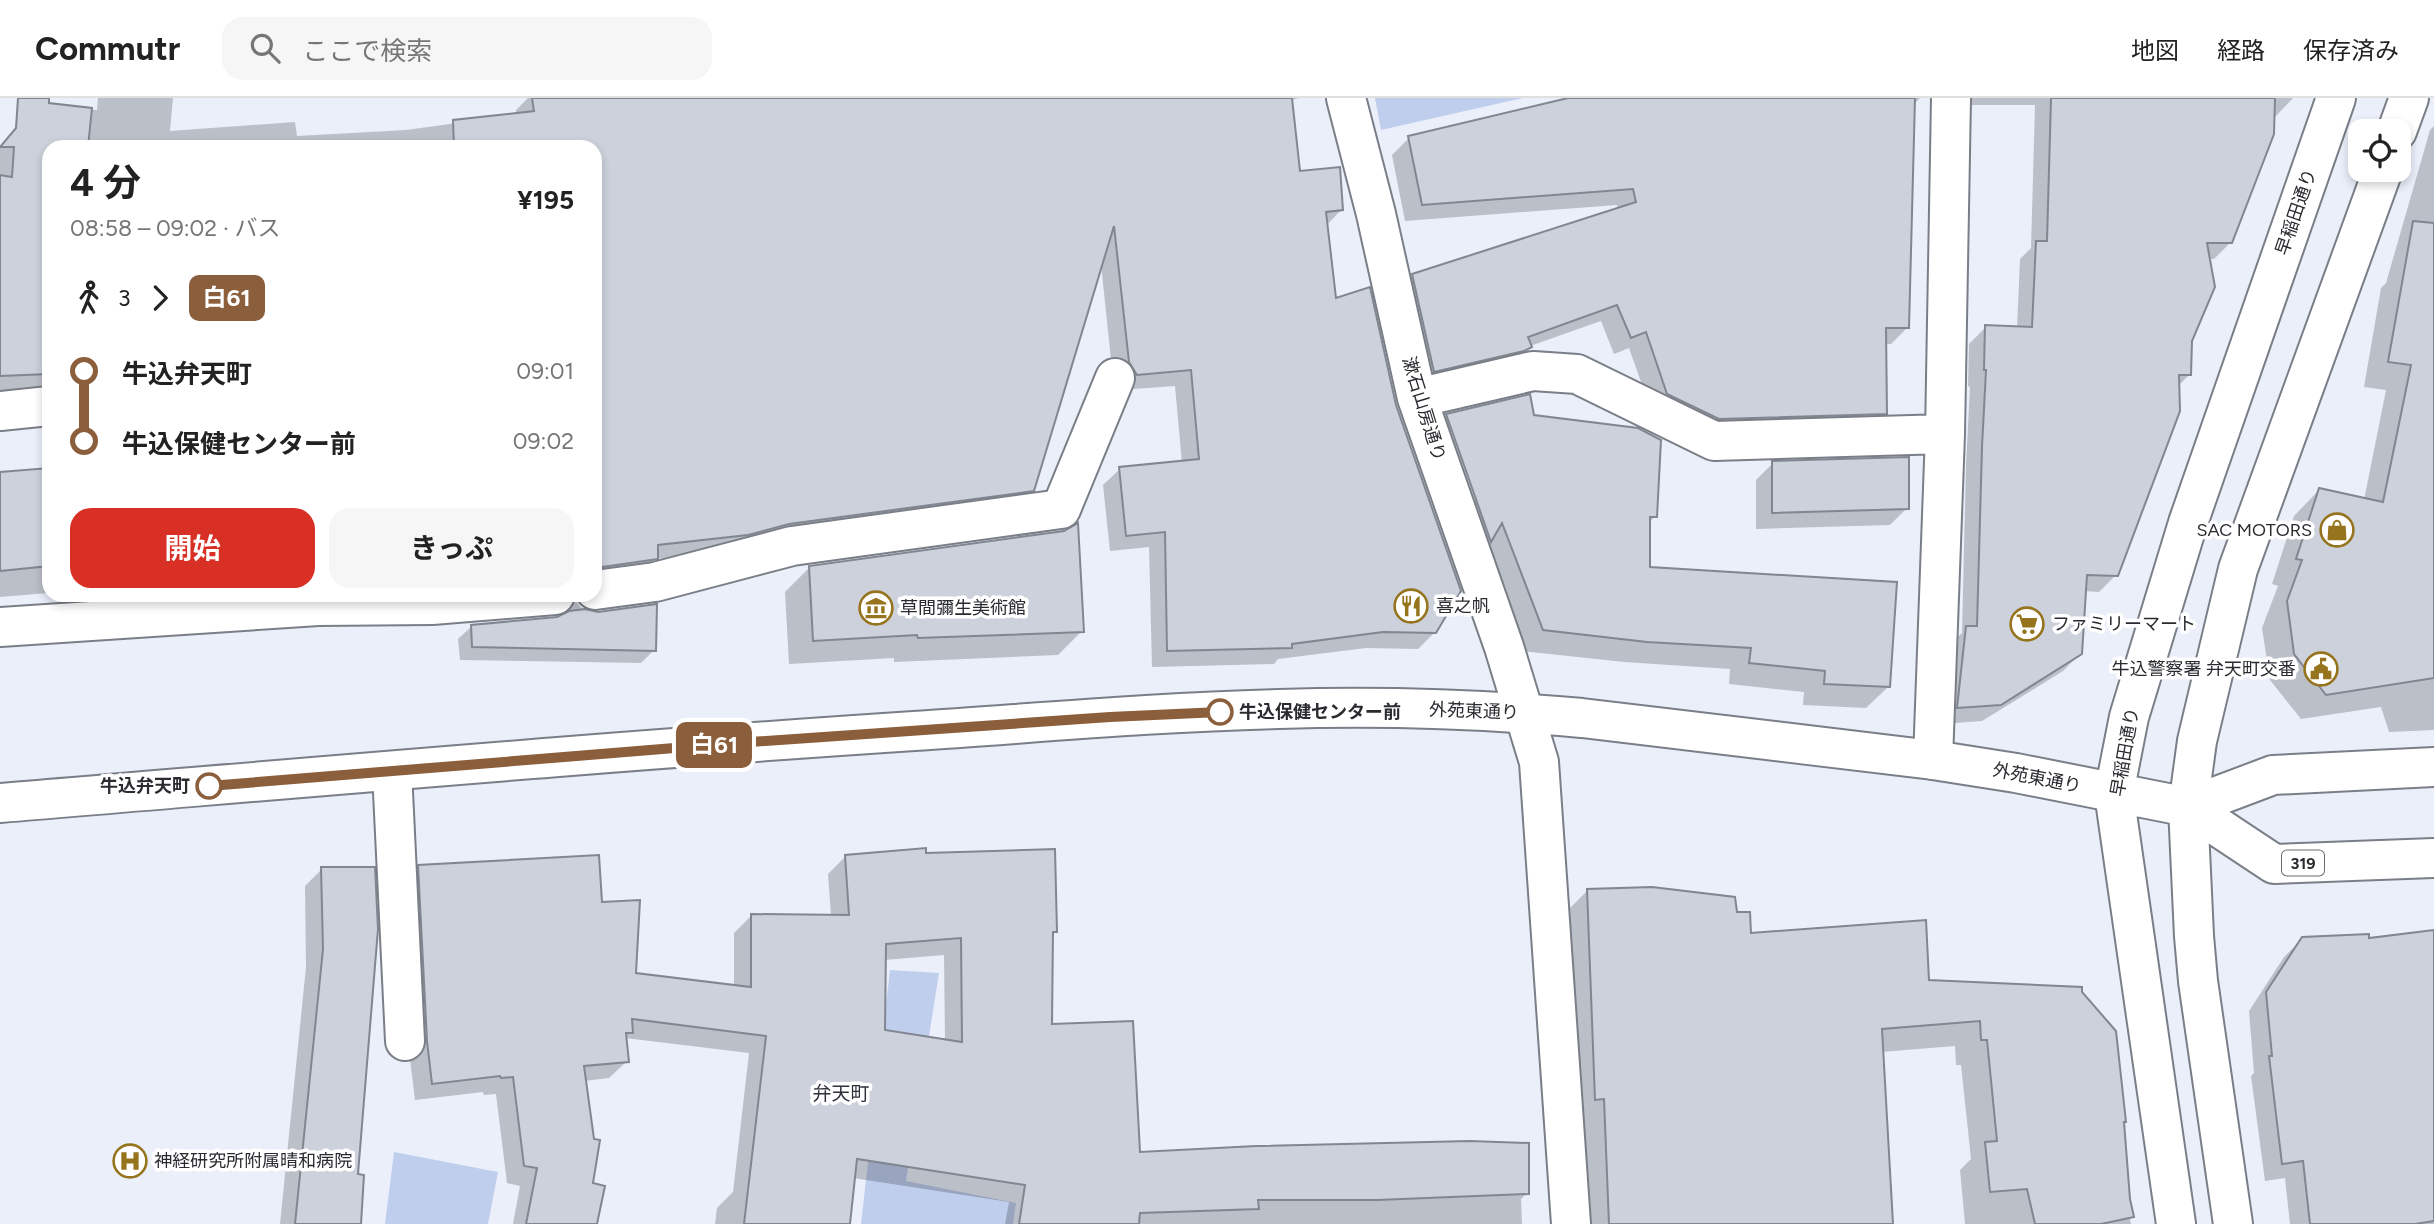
<!DOCTYPE html>
<html lang="ja">
<head>
<meta charset="utf-8">
<style>
  :root { --surface:#fff; --page:#f6f6f6; --text:#222; --muted:#767676; --line:#e0e0e0; --accent:#d93025 }
  body { margin:0; font-family:Figtree,"Noto Sans JP",sans-serif; background:var(--page); color:var(--text); height:100vh; display:flex; flex-direction:column; font-size:26px; white-space:nowrap }
  * { box-sizing:border-box; margin:0 }
  p { font-size:23px; color:var(--muted) }
  .icon { flex:none; width:38px; height:38px; fill:none; stroke:currentColor; stroke-width:2; stroke-linecap:round; stroke-linejoin:round }
  .map { position:relative; flex:1; overflow:hidden }
  .side { position:absolute; left:42px; top:42px; width:560px; height:462px; display:flex; flex-direction:column; background:var(--surface); border-radius:21px; box-shadow:0 4px 10px #0003 }
  .side>* { flex:none }
  .badge { padding:0 14px; border-radius:10px; font-size:24px; line-height:46px }
  .fabs { position:absolute; left:2348px; top:21px; display:grid; gap:14px }
  .fabs a { display:grid; place-items:center; width:63px; height:63px; border-radius:14px; background:var(--surface); box-shadow:0 4px 10px #0003; font-size:35px }
  .map>.badge { position:absolute; translate:-50% -50%; box-shadow:0 0 0 4px #fff }
  .legs { display:flex; align-items:center; gap:10px; height:77px; padding:0 28px; font-size:23px }
  .legs p { margin-inline-start:auto }
  .summary { display:flex; align-items:center; justify-content:space-between; height:119px; padding:0 28px }
  h1 { font-size:38px; font-weight:700; line-height:52px }
  .action { display:flex; gap:14px; margin-top:auto; padding:14px 28px }
  .action a { flex:1; height:80px; border-radius:21px; background:var(--accent); color:#fff; font-size:28px; font-weight:700; line-height:80px; text-align:center }
  .action a+a { background:var(--page); color:var(--text) }
  ul { padding:0 28px; list-style:none }
  li { display:flex; align-items:center; gap:24px; height:70px; font-size:26px }
  li i { display:grid; place-items:center; width:10px; height:100%; margin:0 9px; background:currentColor }
  li i::after { content:''; width:18px; height:18px; margin:-9px; border:5px solid; border-radius:50%; background:var(--surface) }
  li p { margin-inline-start:auto }
  li:first-child i { background:linear-gradient(#0000 50%,currentColor 0) }
  li:last-child i { background:linear-gradient(currentColor 50%,#0000 0) }
  header { display:flex; align-items:center; gap:42px; box-sizing:border-box; height:98px; padding:0 35px; background:var(--surface); border-bottom:2px solid var(--line) }
  header strong { font-size:33px }
  nav { display:flex; gap:38px; margin-inline-start:auto; font-size:24px }
  .search { width:490px; height:63px; background:var(--page); display:flex; align-items:center; gap:18px; box-sizing:border-box; padding:0 24px; border-radius:21px; color:var(--muted); font-size:26px }
  .map>svg:first-child { display:block }
  .green { fill:#c0ceee }
  .shadow { fill:#0003; fill-rule:evenodd }
  .building { fill:#ccd1dc; stroke:#818690; stroke-width:2; fill-rule:evenodd }
  .lines { fill:none; stroke-linecap:round; stroke-linejoin:round }
  .minor-casing { stroke:#797e87; stroke-width:42 }
  .primary-casing { stroke:#797e87; stroke-width:42 }
  .minor { stroke:#fff; stroke-width:38 }
  .primary { stroke:#fff; stroke-width:38 }
  .line-1-casing { stroke:#fff; stroke-width:16 }
  .line-1 { stroke:#8b5e3c; stroke-width:10 }
  .stop-1-dot { fill:#fff; stroke:#8b5e3c; stroke-width:3.5 }
  .labels { text-anchor:middle; dominant-baseline:central; stroke-width:7; stroke-linejoin:round; paint-order:stroke }
  .shield { fill:#fff; stroke:#696b6d; stroke-width:2 }
  .shield-label { font-size:16px; font-weight:bold; fill:#292b2f }
  .street-label { font-size:18px; fill:#292b2f; stroke:#fff }
  .poi-label { font-size:18px; fill:#292b2f; stroke:#fff; text-anchor:start }
  .stop-label { font-size:18px; font-weight:bold; fill:#292b2f; stroke:#fff; text-anchor:start }
  .neighbourhood-label { font-size:19px; fill:#2d313a; stroke:#fff }
</style>
</head>
<body>
<header>
<strong>Commutr</strong>
<div class="search"><svg class="icon" aria-label="search" viewBox="0 0 24 24"><circle cx="10" cy="10" r="6"/><path d="M15 15l6 6"/></svg>ここで検索</div>
<nav><a>地図</a><a>経路</a><a>保存済み</a></nav>
</header>
<div class="map">
<svg width="2434" height="1126" viewBox="0 0 2434 1126">
  <rect width="100%" height="100%" fill="#eaeffa"/>
  <!-- green -->
  <path class="green" d="M 1375,0 L 1523,0 L 1381,32 Z
    M 890,872 L 939,875 L 906,1083 L 1016,1105 L 1013,1126 L 861,1126 Z
    M 394,1054 L 498,1074 L 488,1126 L 385,1126 Z"/>
  <!-- shadow -->
  <path class="shadow" d="M 98,0 L 173,0 L 170,33 L 295,24 L 297,38 L 406,32 L 516,17 L 516,12 L 528,0 L 1299,0 L 1291,2 L 1298,75 L 1341,112 L 1326,128 L 1334,202 L 1435,534 L 1418,551 L 1366,550 L 1278,561 L 1274,566 L 1152,569 L 1149,449 L 1110,453 L 1103,387 L 1120,371 L 1182,365 L 1175,288 L 1120,292 L 1113,281 L 1101,166 L 1033,392 L 1016,408 L 731,453 L 655,461 L 640,476 L 595,483 L 595,49 L 49,49 L 49,291 L 3,293 L 0,295 L 0,48 L 38,6 L 97,12 Z
    M 1563,0 L 1920,0 L 1913,7 L 1908,229 L 1891,246 L 1885,246 L 1885,315 L 1868,332 L 1701,337 L 1651,312 L 1629,250 L 1614,256 L 1601,223 L 1530,248 L 1513,265 L 1417,289 L 1396,194 L 1413,177 L 1618,112 L 1617,107 L 1405,123 L 1392,57 L 1409,40 L 1553,6 Z
    M 1948,0 L 2293,0 L 2275,19 L 2273,19 L 2231,144 L 2214,161 L 2209,161 L 2190,242 L 2190,276 L 2178,288 L 2116,477 L 2099,494 L 2084,493 L 2080,556 L 2063,573 L 1982,623 L 1941,626 L 1949,547 L 1962,535 L 1966,367 L 1970,289 L 1968,288 L 1969,246 L 1986,229 L 2017,230 L 2020,161 L 2031,150 L 2035,7 L 1954,7 Z
    M 2434,28 L 2434,632 L 2389,634 L 2381,609 L 2301,621 L 2270,582 L 2262,530 L 2278,488 L 2272,486 L 2294,418 L 2319,392 L 2364,402 L 2386,292 L 2364,289 L 2381,190 L 2386,185 L 2430,32 Z
    M 1447,317 L 1532,319 L 1655,418 L 1649,425 L 1648,471 L 1888,589 L 1866,610 L 1803,607 L 1804,594 L 1729,586 L 1730,571 L 1624,564 L 1522,553 L 1425,339 ZM 1449,330 L 1453,330 L 1477,401 L 1474,402 Z
    M 1773,365 L 1907,410 L 1890,427 L 1756,431 L 1756,382 Z
    M 49,371 L 49,495 L 0,499 L 0,375 Z
    M 810,469 L 1082,533 L 1058,557 L 894,564 L 894,560 L 789,566 L 785,494 Z
    M 576,504 L 585,514 L 654,552 L 641,565 L 460,562 L 458,541 L 472,528 L 558,520 Z
    M 924,757 L 1056,833 L 1051,838 L 1050,928 L 1139,1056 L 1527,1095 L 1521,1101 L 1522,1126 L 1005,1126 L 1009,1104 L 853,1080 L 849,1126 L 715,1126 L 717,1110 L 733,1094 L 749,955 L 625,940 L 627,963 L 609,980 L 584,983 L 595,1126 L 513,1126 L 520,1088 L 507,1085 L 496,996 L 484,997 L 483,994 L 415,1002 L 410,961 L 402,786 L 419,768 L 601,805 L 634,876 L 734,889 L 734,835 L 752,817 L 831,818 L 828,776 L 845,759 ZM 944,857 L 945,943 L 883,934 L 884,862 Z
    M 322,771 L 356,1078 L 359,1126 L 280,1126 L 306,869 L 305,788 Z
    M 1587,793 L 1736,816 L 1750,837 L 1928,884 L 2122,1025 L 2129,1102 L 2132,1119 L 2130,1121 L 2131,1126 L 1965,1126 L 1960,1072 L 1971,1061 L 1961,967 L 1956,967 L 1955,948 L 1881,954 L 1891,1126 L 1582,1126 L 1561,819 Z
    M 2434,834 L 2434,1126 L 2290,1126 L 2285,1080 L 2265,1083 L 2251,978 L 2254,975 L 2249,913 L 2284,859 L 2303,840 L 2368,842 Z"/>
  <!-- building -->
  <path class="building" d="M 18,0 L 49,0 L 49,5 L 92,10 L 88,49 L 49,49 L 49,276 L 0,278 L 0,77 L 12,79 L 14,49 L 0,49 L 16,30 Z
    M 532,0 L 1292,0 L 1300,73 L 1340,69 L 1343,112 L 1326,114 L 1336,200 L 1370,189 L 1396,307 L 1461,493 L 1436,535 L 1383,534 L 1292,546 L 1292,550 L 1167,553 L 1165,434 L 1126,438 L 1119,369 L 1199,361 L 1191,272 L 1137,277 L 1129,264 L 1114,128 L 1034,393 L 789,426 L 748,437 L 658,447 L 658,461 L 595,470 L 595,49 L 454,49 L 453,22 L 534,13 Z
    M 1568,0 L 1915,0 L 1909,230 L 1886,230 L 1887,316 L 1719,321 L 1667,296 L 1646,234 L 1631,240 L 1617,207 L 1528,239 L 1532,249 L 1524,253 L 1434,274 L 1412,176 L 1636,104 L 1633,91 L 1422,107 L 1408,38 Z
    M 2051,0 L 2275,0 L 2274,36 L 2232,145 L 2207,145 L 2215,189 L 2192,243 L 2191,277 L 2179,277 L 2180,313 L 2118,478 L 2087,477 L 2082,556 L 2001,607 L 1957,610 L 1966,528 L 1977,528 L 1982,349 L 1986,272 L 1984,272 L 1985,227 L 2032,229 L 2036,143 L 2047,143 Z
    M 2413,123 L 2434,125 L 2434,580 L 2326,597 L 2294,556 L 2287,503 L 2302,462 L 2296,461 L 2319,390 L 2383,404 L 2411,267 L 2388,264 Z
    M 1530,296 L 1534,317 L 1638,330 L 1661,342 L 1657,419 L 1650,419 L 1650,469 L 1897,484 L 1890,589 L 1824,586 L 1825,573 L 1749,565 L 1751,550 L 1647,544 L 1543,532 L 1502,425 L 1491,444 L 1446,316 Z
    M 1909,359 L 1909,411 L 1772,415 L 1772,363 Z
    M 49,370 L 49,468 L 0,473 L 0,374 Z
    M 1078,425 L 1084,534 L 918,540 L 917,537 L 813,543 L 809,468 L 1064,433 Z
    M 657,506 L 656,553 L 472,549 L 471,527 L 557,519 L 569,513 L 585,511 L 598,514 Z
    M 926,750 L 926,755 L 1055,751 L 1057,834 L 1053,834 L 1052,926 L 1133,923 L 1140,1054 L 1256,1048 L 1470,1043 L 1529,1045 L 1529,1096 L 1377,1102 L 1258,1102 L 1259,1111 L 1140,1115 L 1139,1126 L 1019,1126 L 1025,1087 L 857,1061 L 850,1126 L 744,1126 L 766,938 L 632,921 L 633,935 L 626,935 L 629,964 L 584,968 L 594,1041 L 600,1042 L 593,1085 L 605,1088 L 597,1126 L 526,1126 L 537,1070 L 524,1068 L 513,979 L 501,980 L 500,978 L 432,986 L 427,943 L 418,767 L 599,757 L 602,804 L 640,802 L 636,875 L 751,889 L 751,816 L 849,817 L 845,757 ZM 961,840 L 962,944 L 885,932 L 886,846 Z
    M 321,769 L 375,769 L 378,831 L 358,1076 L 364,1077 L 361,1126 L 295,1126 L 323,851 Z
    M 1652,789 L 1735,799 L 1737,814 L 1750,814 L 1751,835 L 1926,822 L 1929,882 L 2082,889 L 2082,894 L 2116,933 L 2126,1024 L 2124,1024 L 2130,1101 L 2134,1119 L 2101,1126 L 2035,1126 L 2027,1091 L 1990,1094 L 1985,1044 L 1997,1043 L 1987,942 L 1981,942 L 1980,923 L 1882,931 L 1893,1126 L 1609,1126 L 1604,1001 L 1595,1002 L 1587,791 Z
    M 2434,832 L 2434,1123 L 2415,1126 L 2310,1126 L 2303,1063 L 2282,1066 L 2269,958 L 2272,958 L 2266,894 L 2302,839 L 2369,836 L 2369,840 Z"/>
  <g class="lines">
    <defs>
      <path id="minor" d="M 1346,0 L 1376,116 L 1417,300 L 1504,549 L 1539,664 L 1571,1126
        M 1417,300 L 1533,273 L 1577,276 L 1714,343 L 1945,336
        M 0,313 L 49,308
        M 595,492 L 655,484 L 792,448 L 1061,411 L 1115,280
        M 0,529 L 318,508 L 432,507 L 555,497
        M 1933,662 L 1945,336 L 1951,0
        M 392,673 L 405,943"/>
      <path id="primary" d="M 2397,33 L 2409,0
        M 0,705 C 304,680 609,653 914,633 C 1036,625 1157,614 1279,611 C 1380,608 1482,611 1582,620 L 1933,662 L 2016,675 L 2188,709 L 2274,766 L 2434,760
        M 2188,709 L 2273,677 L 2434,669
        M 2176,1126 L 2114,695 L 2129,619 L 2188,425 L 2336,0
        M 2233,1126 L 2198,883 L 2194,838 L 2188,709 L 2197,643 L 2238,471 L 2383,72"/>
    </defs>
    <!-- minor casing -->
    <use href="#minor" class="minor-casing"/>
    <!-- primary casing -->
    <use href="#primary" class="primary-casing"/>
    <!-- minor -->
    <use href="#minor" class="minor"/>
    <!-- primary -->
    <use href="#primary" class="primary"/>
  </g>
  <g class="lines">
    <defs>
      <path id="line-1" d="M 209,688 L 736,645 L 1110,619 L 1220,614"/>
    </defs>
    <!-- line-1 casing -->
    <use href="#line-1" class="line-1-casing"/>
    <!-- line-1 -->
    <use href="#line-1" class="line-1"/>
  </g>
  <!-- icons -->
  <defs>
    <symbol id="shop-ring" viewBox="-11 -11 22 22"><circle r="9.5" fill="#fff" stroke="#96741d" stroke-width="1.5"/><path d="M-5-2.5h2.3a2.7 3.5 0 0 1 5.4 0H5L5.5 6h-11ZM-1.5-2.5h3a1.5 2.3 0 0 0-3 0Z" fill="#96741d"/></symbol>
    <symbol id="restaurant-ring" viewBox="-11 -11 22 22"><circle r="9.5" fill="#fff" stroke="#96741d" stroke-width="1.5"/><path d="M-5-6h1v4h1v-4h1v4h1v-4h1v5L-1.5 .5V6h-2V.5L-5-1ZM5-6V6H3V1.5H1.5Q1.5-4 5-6Z" fill="#96741d"/></symbol>
    <symbol id="museum-ring" viewBox="-11 -11 22 22"><circle r="9.5" fill="#fff" stroke="#96741d" stroke-width="1.5"/><path d="M0-6L6-3V-2H-6V-3ZM-5-1h2V3h-2ZM-1-1h2V3h-2ZM3-1h2V3H3ZM-6 4H6V6H-6Z" fill="#96741d"/></symbol>
    <symbol id="supermarket-ring" viewBox="-11 -11 22 22"><circle r="9.5" fill="#fff" stroke="#96741d" stroke-width="1.5"/><path d="M-6-5.5h2.5l.6 2H6L4.5 2H-2.5L-4.4-4H-6ZM-1.5 3.2a1.3 1.3 0 1 0 .1 0ZM3 3.2a1.3 1.3 0 1 0 .1 0Z" fill="#96741d"/></symbol>
    <symbol id="civic-ring" viewBox="-11 -11 22 22"><circle r="9.5" fill="#fff" stroke="#96741d" stroke-width="1.5"/><path d="M-.6-6.5H3V-4.5H.6V-3L4-1V1h2V6H-6V1h2V-1L-.6-3ZM-1.2 2.5V6h2.4V2.5Z" fill="#96741d"/></symbol>
    <symbol id="hospital-ring" viewBox="-11 -11 22 22"><circle r="9.5" fill="#fff" stroke="#96741d" stroke-width="1.5"/><path d="M-5-5h3v3.5h4V-5h3V5h-3V1.5h-4V5h-3Z" fill="#96741d"/></symbol>
  </defs>
  <g fill-rule="evenodd">
    <use href="#shop-ring" x="2318" y="413" width="38" height="38"/>
    <use href="#restaurant-ring" x="1392" y="489" width="38" height="38"/>
    <use href="#museum-ring" x="857" y="491" width="38" height="38"/>
    <use href="#supermarket-ring" x="2008" y="507" width="38" height="38"/>
    <use href="#civic-ring" x="2302" y="552" width="38" height="38"/>
    <use href="#hospital-ring" x="111" y="1044" width="38" height="38"/>
  </g>
  <!-- markers -->
  <g class="stop-1-dot">
    <circle cx="1220" cy="614" r="12"/>
    <circle cx="209" cy="688" r="12"/>
  </g>
  <g class="labels">
    <!-- shield labels -->
    <rect class="shield" x="2282" y="752.5" width="42" height="25" rx="5"/>
    <g class="shield-label">
      <text x="2303" y="765">319</text>
    </g>
    <!-- street labels -->
    <g class="street-label">
      <text transform="translate(2296 114) rotate(-71)">早稲田通り</text>
      <text transform="translate(1424 311) rotate(73)">漱石山房通り</text>
      <text transform="translate(1474 613) rotate(2)">外苑東通り</text>
      <text transform="translate(2125 654) rotate(-80)">早稲田通り</text>
      <text transform="translate(2037 680) rotate(11)">外苑東通り</text>
    </g>
    <!-- poi labels -->
    <g class="poi-label">
      <text x="2312" y="432" text-anchor="end">SAC MOTORS</text>
      <text x="1436" y="508">喜之帆</text>
      <text x="900" y="510">草間彌生美術館</text>
      <text x="2052" y="526">ファミリーマート</text>
      <text x="2296" y="571" text-anchor="end">牛込警察署 弁天町交番</text>
      <text x="154" y="1063">神経研究所附属晴和病院</text>
    </g>
    <!-- stop labels -->
    <g class="stop-label">
      <text x="1239" y="614">牛込保健センター前</text>
      <text x="190" y="688" text-anchor="end">牛込弁天町</text>
    </g>
    <!-- neighbourhood labels -->
    <g class="neighbourhood-label">
      <text x="841" y="995">弁天町</text>
    </g>
  </g>
</svg>
<div class="fabs">
<a><svg class="icon" aria-label="locate" viewBox="0 0 24 24"><circle cx="12" cy="12" r="6"/><path d="M12 2v4M12 18v4M2 12h4M18 12h4"/></svg></a>
</div>
<b class="badge" style="left:714px;top:647px;background:#8b5e3c;color:#fff">白61</b>
<section class="side">
<div class="summary"><div><h1>4 分</h1><p>08:58 – 09:02 · バス</p></div><b>¥195</b></div>
<div class="legs"><svg class="icon" aria-label="walk" viewBox="0 0 24 24"><circle cx="13" cy="4" r="2"/><path d="M13 8l-2 6 4 7M11 14l-3 7M7 12l3-4h3l4 4"/></svg>3<svg class="icon" aria-label="forward" viewBox="0 0 24 24"><path d="M9 5l7 7-7 7"/></svg><b class="badge" style="background:#8b5e3c;color:#fff">白61</b></div>
<ul>
<li><i style="color:#8b5e3c"></i><b>牛込弁天町</b><p>09:01</p></li>
<li><i style="color:#8b5e3c"></i><b>牛込保健センター前</b><p>09:02</p></li>
</ul>
<div class="action"><a>開始</a><a>きっぷ</a></div>
</section>
</div>
</body>
</html>
